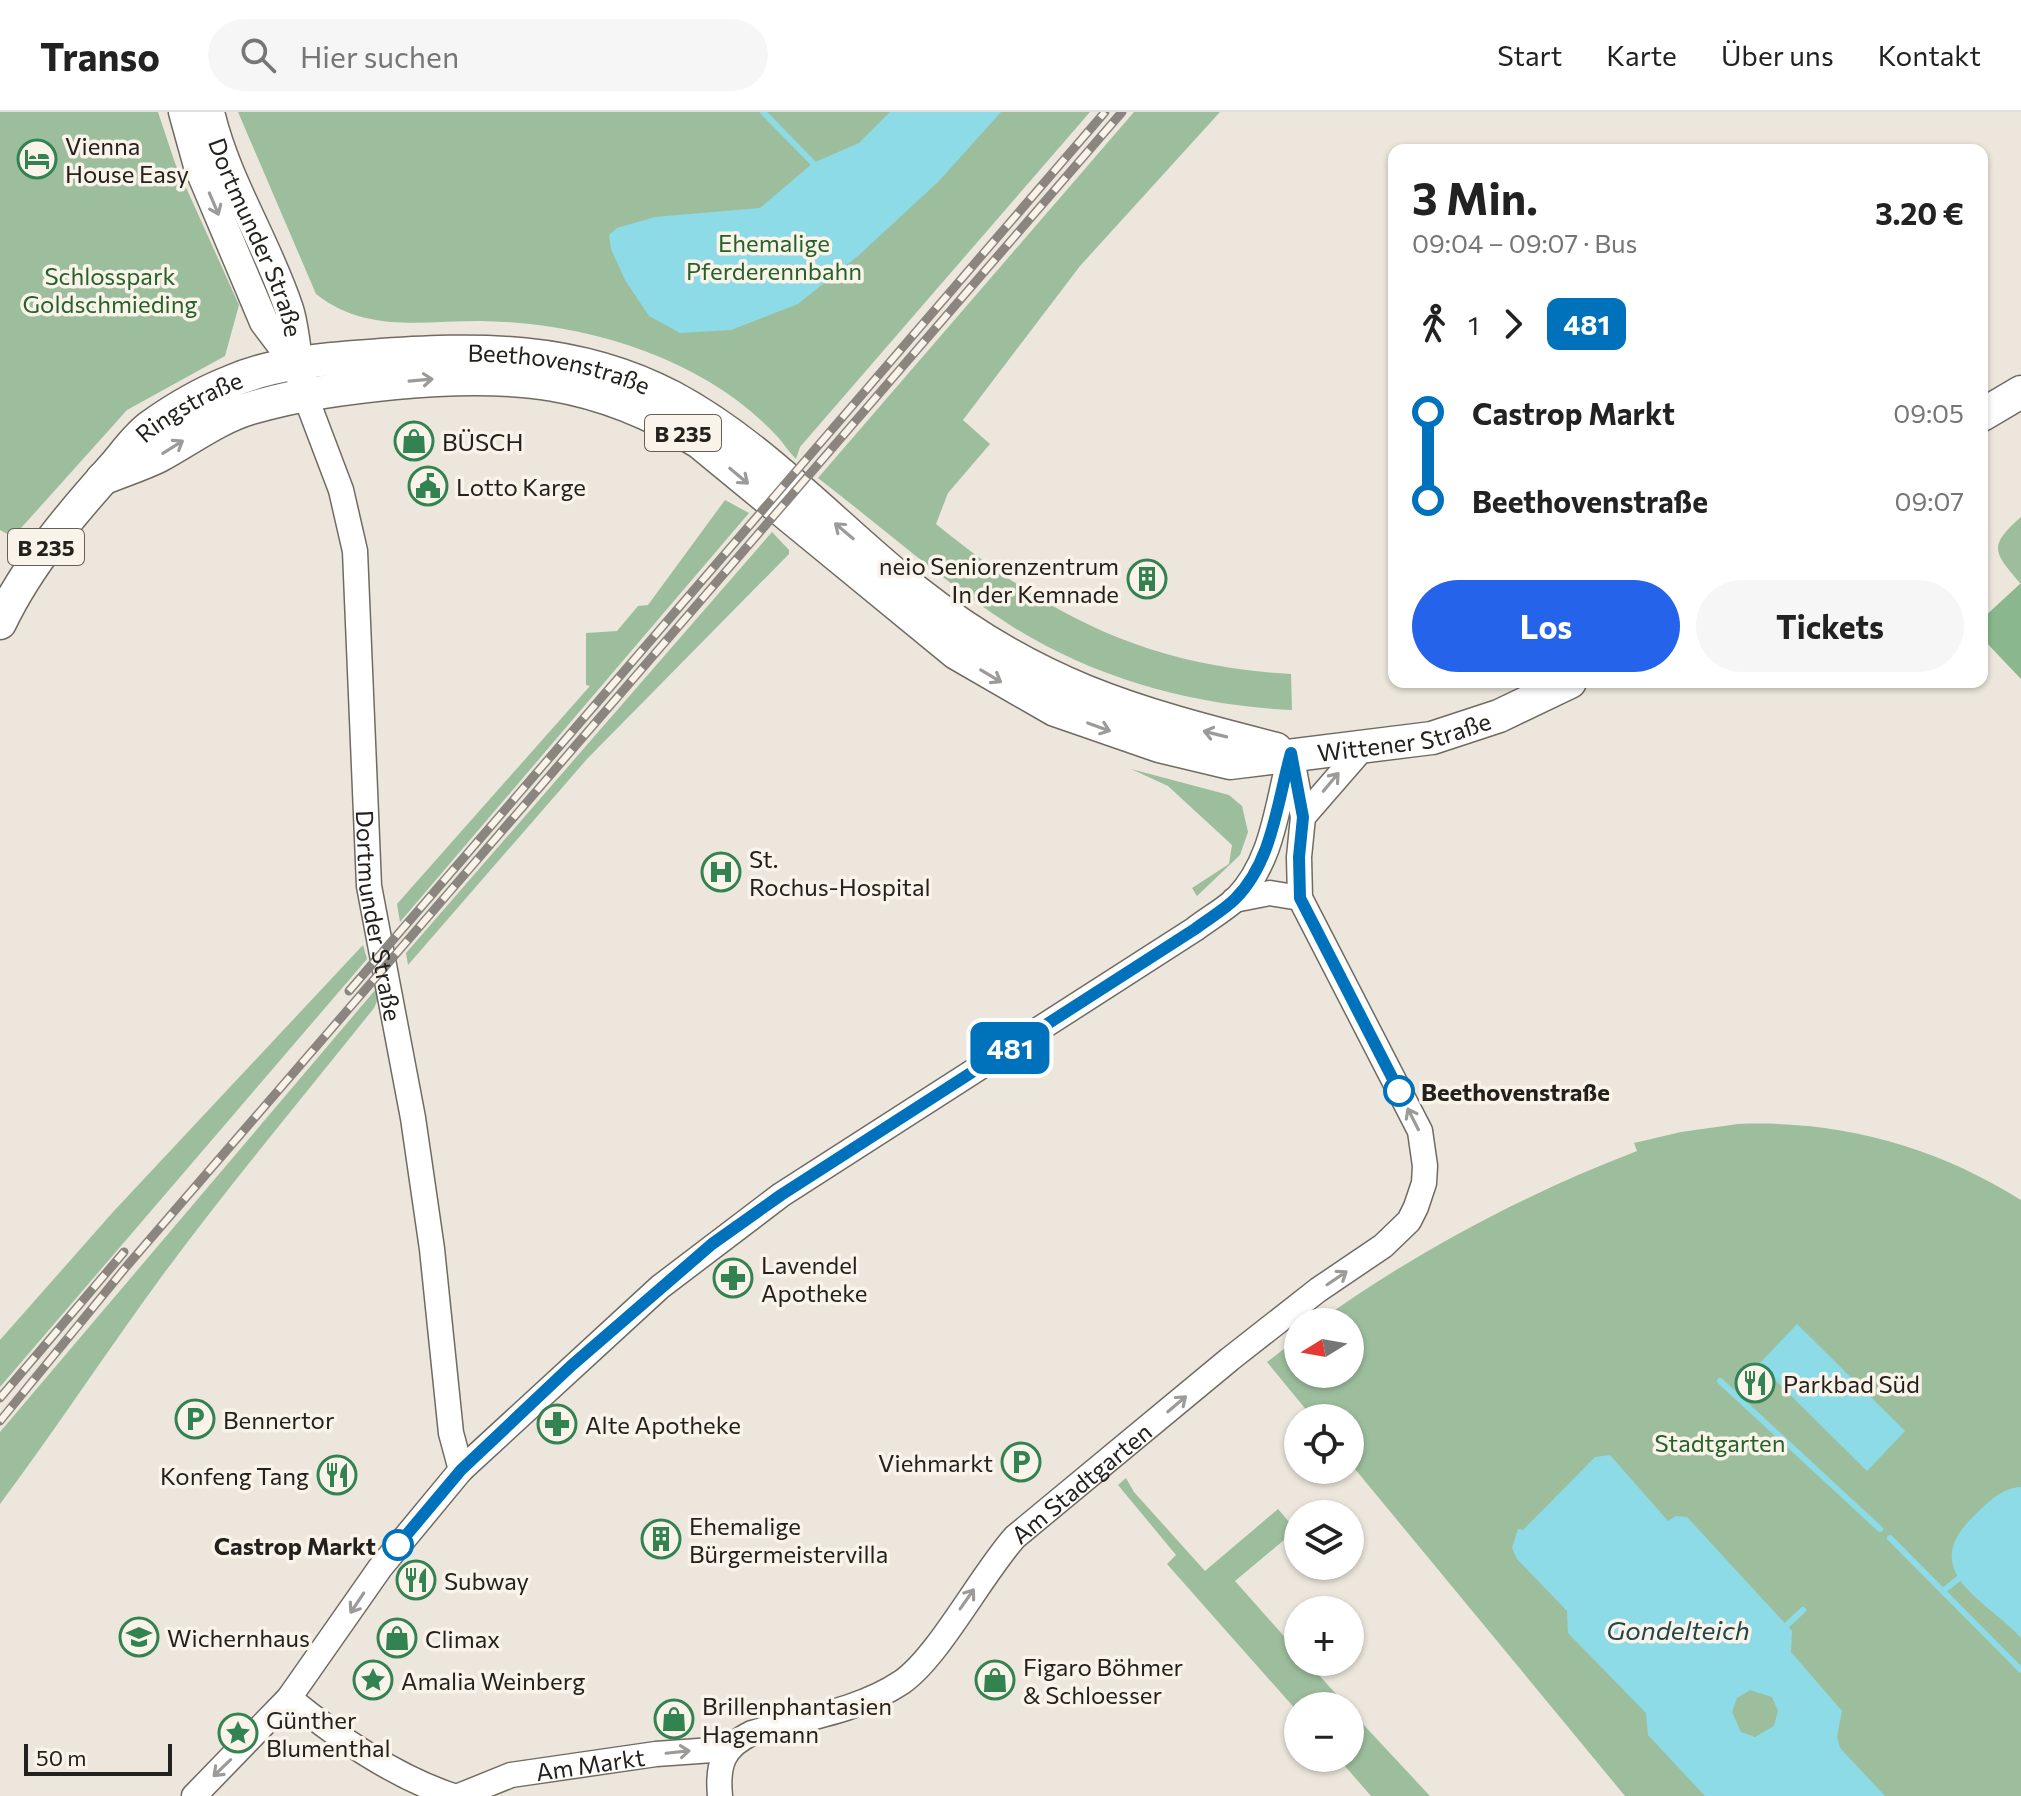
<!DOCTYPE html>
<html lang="de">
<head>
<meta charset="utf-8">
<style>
  :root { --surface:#fff; --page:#f6f6f6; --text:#222; --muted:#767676; --line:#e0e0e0; --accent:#2563eb }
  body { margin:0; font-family:Commissioner,sans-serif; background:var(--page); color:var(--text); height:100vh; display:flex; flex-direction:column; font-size:30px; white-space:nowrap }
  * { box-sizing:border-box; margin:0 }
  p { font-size:26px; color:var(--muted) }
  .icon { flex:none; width:44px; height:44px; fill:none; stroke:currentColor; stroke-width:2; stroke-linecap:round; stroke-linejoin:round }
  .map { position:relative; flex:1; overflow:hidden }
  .details { position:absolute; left:1388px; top:32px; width:600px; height:544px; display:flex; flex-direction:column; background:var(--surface); border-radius:16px; box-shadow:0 2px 6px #0004 }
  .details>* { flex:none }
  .badge { padding:0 16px; border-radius:12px; font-size:28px; line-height:52px }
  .needle { width:52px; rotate:259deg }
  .controls { position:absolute; left:1284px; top:1196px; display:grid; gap:16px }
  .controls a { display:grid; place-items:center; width:80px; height:80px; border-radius:50%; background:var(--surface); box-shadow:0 2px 6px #0004; font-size:40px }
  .scale { position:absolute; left:24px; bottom:20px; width:148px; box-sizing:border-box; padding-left:8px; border:4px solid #23211d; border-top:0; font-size:22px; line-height:28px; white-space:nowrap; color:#23211d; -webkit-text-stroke:6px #f9f3e9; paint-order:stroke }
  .map>.badge { position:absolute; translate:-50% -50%; box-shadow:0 0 0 4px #fff }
  .legs { display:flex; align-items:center; gap:12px; height:88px; padding:0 24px; font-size:26px }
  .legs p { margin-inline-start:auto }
  .headline { display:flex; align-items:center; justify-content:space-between; height:136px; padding:0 24px }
  h1 { font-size:44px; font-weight:700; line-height:60px }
  .primary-button { display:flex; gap:16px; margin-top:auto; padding:16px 24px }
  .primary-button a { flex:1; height:92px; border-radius:48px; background:var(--accent); color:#fff; font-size:32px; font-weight:700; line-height:92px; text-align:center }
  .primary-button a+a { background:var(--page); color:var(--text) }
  ul { padding:0 24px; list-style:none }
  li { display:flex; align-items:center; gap:28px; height:88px; font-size:30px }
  li i { display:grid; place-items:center; width:12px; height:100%; margin:0 10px; background:currentColor }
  li i::after { content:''; width:20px; height:20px; margin:-10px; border:6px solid; border-radius:50%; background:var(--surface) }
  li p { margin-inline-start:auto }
  li:first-child i { background:linear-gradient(#0000 50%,currentColor 0) }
  li:last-child i { background:linear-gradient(currentColor 50%,#0000 0) }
  header { display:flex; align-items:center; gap:48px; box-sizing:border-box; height:112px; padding:0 40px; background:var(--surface); border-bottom:2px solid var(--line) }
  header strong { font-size:38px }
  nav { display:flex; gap:44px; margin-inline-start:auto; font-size:28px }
  .search { width:560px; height:72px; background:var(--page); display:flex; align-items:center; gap:20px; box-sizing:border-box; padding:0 28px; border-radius:44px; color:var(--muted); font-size:30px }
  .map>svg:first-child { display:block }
  .green { fill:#9dbe9d }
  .forest { fill:#8ab78b }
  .water { fill:#8ddbe6; fill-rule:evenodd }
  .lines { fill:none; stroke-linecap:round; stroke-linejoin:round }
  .stream { stroke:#8ddbe6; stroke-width:6 }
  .tertiary-casing { stroke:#706b62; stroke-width:27 }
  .secondary-casing { stroke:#706b62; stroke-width:31 }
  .primary-casing { stroke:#706b62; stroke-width:35 }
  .tertiary { stroke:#fff; stroke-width:24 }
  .secondary { stroke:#fff; stroke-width:28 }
  .primary { stroke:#fff; stroke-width:32 }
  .rail-casing { stroke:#8a867f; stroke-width:9 }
  .rail { stroke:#f9f3e9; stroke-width:6; stroke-dasharray:18; stroke-linecap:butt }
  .oneway { stroke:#9c9b99 }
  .line-1-casing { stroke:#fff; stroke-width:18 }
  .line-1 { stroke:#0072bc; stroke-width:12 }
  .stop-1-dot { fill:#fff; stroke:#0072bc; stroke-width:4 }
  .labels { text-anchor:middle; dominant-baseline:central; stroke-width:7; stroke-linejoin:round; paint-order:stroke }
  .shield { fill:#f9f3e9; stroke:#63605a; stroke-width:2 }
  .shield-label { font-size:22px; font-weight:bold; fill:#23211d }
  .poi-label { font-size:24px; fill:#23211d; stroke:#f9f3e9; text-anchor:start }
  .street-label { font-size:24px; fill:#23211d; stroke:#f9f3e9 }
  .park-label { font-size:24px; fill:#24622a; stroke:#f9f3e9 }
  .stop-label { font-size:24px; font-weight:bold; fill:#23211d; stroke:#f9f3e9; text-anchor:start }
  .water-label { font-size:26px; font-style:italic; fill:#20454a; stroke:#f9f3e9 }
</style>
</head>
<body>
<header>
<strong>Transo</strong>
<div class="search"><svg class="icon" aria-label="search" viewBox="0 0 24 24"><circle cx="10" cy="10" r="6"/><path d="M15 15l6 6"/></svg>Hier suchen</div>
<nav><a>Start</a><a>Karte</a><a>Über uns</a><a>Kontakt</a></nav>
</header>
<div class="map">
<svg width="2021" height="1684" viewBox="0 0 2021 1684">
  <rect width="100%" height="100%" fill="#ece6dc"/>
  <!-- green -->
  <path class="green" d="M 0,0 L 158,0 L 175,51 L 239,193 L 225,244 L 127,298 L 13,425 L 0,418 Z
    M 238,0 L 1090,0 L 800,335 L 796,347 C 787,338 781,327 772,319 C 699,244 582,210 480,209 C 422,209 365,221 316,182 Z
    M 1134,0 L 1220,0 L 1080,154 L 963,308 L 990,332 L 948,381 L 936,412 C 1048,503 1144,554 1291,562 L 1292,598 C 1195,594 1096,567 1013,515 C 945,471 883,416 818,366 Z
    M 725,388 L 749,401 L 400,810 L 397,792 L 590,574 L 586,573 L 586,521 L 617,519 L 638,494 L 648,493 Z
    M 2021,405 L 2021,471 L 2020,471 C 1993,440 1988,434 2021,405 Z
    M 772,420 L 789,438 L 789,442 L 587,647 L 408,853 L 406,841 Z
    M 1131,657 L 1229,683 L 1242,694 L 1248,720 L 1240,743 L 1197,784 L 1192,776 L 1229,752 L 1232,733 L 1168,674 Z
    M 363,833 L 367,847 L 0,1275 L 0,1228 L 113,1100 Z
    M 376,877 L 378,887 L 374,896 C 303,985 230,1072 162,1164 C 107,1239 56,1317 0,1392 L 0,1320 Z
    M 1738,1012 C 1840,1008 1935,1034 2021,1088 L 2021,1684 L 1625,1684 L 1350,1351 L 1350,1306 L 1313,1306 L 1267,1250 L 1298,1226 L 1298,1262 L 1350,1262 L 1350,1210 L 1318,1210 C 1417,1139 1523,1083 1637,1039 L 1634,1031 L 1681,1020 Z
    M 1126,1366 L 1134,1380 L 1205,1459 L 1278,1397 L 1296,1418 L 1235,1469 L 1298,1540 L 1298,1550 L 1307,1550 L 1347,1594 L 1298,1594 L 1298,1600 L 1167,1452 L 1176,1443 L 1118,1373 Z
    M 1350,1598 L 1360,1609 L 1430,1684 L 1371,1684 L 1338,1646 L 1350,1646 Z"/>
  <!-- forest -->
  <path class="forest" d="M 2021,471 L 2021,567 L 1982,526 L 1982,507 Z"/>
  <!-- water -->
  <path class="water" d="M 890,0 L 1001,0 L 939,69 L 859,143 L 798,192 L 731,218 L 680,221 L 649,204 L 625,168 L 611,137 L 609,123 L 617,116 L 655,105 L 760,96 L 813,51 L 859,31 Z
    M 1797,1212 L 1905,1319 L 1867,1359 L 1759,1252 Z
    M 1610,1343 L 1668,1409 L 1676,1404 L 1687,1405 L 1792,1519 L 1791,1540 L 1842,1599 L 1837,1625 L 1840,1636 L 1885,1684 L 1705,1684 L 1648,1623 L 1646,1601 L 1568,1521 L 1567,1499 L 1517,1447 L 1512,1436 L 1518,1417 L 1523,1418 L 1595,1345 ZM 1750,1578 L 1772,1585 L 1778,1599 L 1774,1614 L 1755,1625 L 1741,1620 L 1732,1600 L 1737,1586 Z
    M 2021,1375 L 2021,1526 C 1988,1489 1915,1460 1974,1404 C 1987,1391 2001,1376 2021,1375 Z"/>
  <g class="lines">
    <!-- stream -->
    <path class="stream" d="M 763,0 L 813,51
      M 1720,1269 L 1880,1417
      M 1890,1426 L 2021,1558
      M 1943,1479 L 1958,1467
      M 1787,1513 L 1803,1498"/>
    <defs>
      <g id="tertiary">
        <path id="s1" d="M 305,283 L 341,378 L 355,439 L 369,774 L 413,1006 L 432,1137 L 451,1321 L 461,1358"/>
        <path d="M 1303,705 L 1362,637"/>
        <path d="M 1234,788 L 1270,781 L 1300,786"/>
        <path d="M 289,1586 C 338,1626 393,1664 453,1684"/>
        <path d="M 194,1684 L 289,1586 L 380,1456 L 461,1358 L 660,1175 L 781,1083 L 1195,817 C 1208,807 1224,798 1236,787 C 1274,749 1277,690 1291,641"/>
        <path id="s2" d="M 459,1684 L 511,1663 L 656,1642 L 727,1637"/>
        <path id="s3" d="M 720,1684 C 717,1652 723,1635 752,1621 C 801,1607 859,1599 902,1570 C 939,1544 981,1463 1015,1425 L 1230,1247 L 1318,1178 L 1383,1134 L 1409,1109 L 1416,1095 L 1424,1071 L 1425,1054 L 1420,1019 L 1300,786 L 1299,745 L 1303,705 L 1292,647"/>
      </g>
      <g id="secondary">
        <path d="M 183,0 L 198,54 L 264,210 L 295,251"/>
        <path id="s4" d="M 210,0 C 226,69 267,130 289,197 C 297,222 296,254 305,283"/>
      </g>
      <g id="primary">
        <path d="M 1982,303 L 2021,280"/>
        <path id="s5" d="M 102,367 C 121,359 141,353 159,344 C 189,328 217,306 251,296 C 298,282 346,276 395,271 C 512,260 597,267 699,330 L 956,541 L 1055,598 L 1159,634 L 1230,651 L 1432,626 L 1499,604 L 1570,570"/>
        <path id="s6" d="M 0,511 C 28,452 72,401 115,353 C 126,340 137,324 151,314 C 175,297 202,281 230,270 C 273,251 324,247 370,244 C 476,236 575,234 672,285 C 762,333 834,414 914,478 C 1034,573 1130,600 1276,637"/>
      </g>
    </defs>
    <!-- tertiary casing -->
    <use href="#tertiary" class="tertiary-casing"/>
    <!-- secondary casing -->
    <use href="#secondary" class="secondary-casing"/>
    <!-- primary casing -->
    <use href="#primary" class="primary-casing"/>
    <!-- tertiary -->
    <use href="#tertiary" class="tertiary"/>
    <!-- secondary -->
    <use href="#secondary" class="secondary"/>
    <!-- primary -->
    <use href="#primary" class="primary"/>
    <defs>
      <path id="rail" d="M 349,879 L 1105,0
        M 0,1286 L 124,1140
        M 0,1309 L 126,1155 L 1122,0"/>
    </defs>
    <!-- rail casing -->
    <use href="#rail" class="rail-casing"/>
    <!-- rail -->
    <use href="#rail" class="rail"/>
  </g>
  <!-- one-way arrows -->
  <defs><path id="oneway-shaft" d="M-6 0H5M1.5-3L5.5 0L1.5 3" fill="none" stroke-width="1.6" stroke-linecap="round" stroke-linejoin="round" transform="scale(2)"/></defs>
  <g class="oneway">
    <use href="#oneway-shaft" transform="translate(214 92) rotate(67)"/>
    <use href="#oneway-shaft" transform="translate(421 268) rotate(-5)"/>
    <use href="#oneway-shaft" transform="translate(173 335) rotate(-32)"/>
    <use href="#oneway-shaft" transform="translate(739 364) rotate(40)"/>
    <use href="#oneway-shaft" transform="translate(844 419) rotate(-140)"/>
    <use href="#oneway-shaft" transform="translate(991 564) rotate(31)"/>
    <use href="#oneway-shaft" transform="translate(1099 615) rotate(20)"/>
    <use href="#oneway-shaft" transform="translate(1215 622) rotate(-166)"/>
    <use href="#oneway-shaft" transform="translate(1331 670) rotate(-50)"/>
    <use href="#oneway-shaft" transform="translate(1413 1007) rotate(-117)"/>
    <use href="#oneway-shaft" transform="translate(1337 1166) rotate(-34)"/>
    <use href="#oneway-shaft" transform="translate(1177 1292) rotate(-40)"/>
    <use href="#oneway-shaft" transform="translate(967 1487) rotate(-55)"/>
    <use href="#oneway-shaft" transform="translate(357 1491) rotate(124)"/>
    <use href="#oneway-shaft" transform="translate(678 1640) rotate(-6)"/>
    <use href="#oneway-shaft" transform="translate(222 1656) rotate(136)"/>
  </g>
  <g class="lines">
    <defs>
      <path id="line-1" d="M 398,1433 L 461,1358 L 571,1254 L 712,1132 L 781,1083 L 1195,817 C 1208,807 1224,798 1235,787 C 1273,749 1277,690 1291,641 L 1303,705 L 1299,745 L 1300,786 L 1399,979"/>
    </defs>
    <!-- line-1 casing -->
    <use href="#line-1" class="line-1-casing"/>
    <!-- line-1 -->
    <use href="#line-1" class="line-1"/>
  </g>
  <!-- icons -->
  <defs>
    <symbol id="hotel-ring" viewBox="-11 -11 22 22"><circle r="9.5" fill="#f9f3e9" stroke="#338252" stroke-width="1.5"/><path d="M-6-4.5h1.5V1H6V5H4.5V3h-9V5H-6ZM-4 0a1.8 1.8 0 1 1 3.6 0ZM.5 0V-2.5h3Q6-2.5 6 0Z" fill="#338252"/></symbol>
    <symbol id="shop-ring" viewBox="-11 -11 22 22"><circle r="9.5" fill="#f9f3e9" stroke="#338252" stroke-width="1.5"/><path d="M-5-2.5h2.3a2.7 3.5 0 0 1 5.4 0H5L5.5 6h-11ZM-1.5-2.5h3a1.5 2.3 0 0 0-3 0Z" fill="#338252"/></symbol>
    <symbol id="civic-ring" viewBox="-11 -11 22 22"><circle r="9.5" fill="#f9f3e9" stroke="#338252" stroke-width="1.5"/><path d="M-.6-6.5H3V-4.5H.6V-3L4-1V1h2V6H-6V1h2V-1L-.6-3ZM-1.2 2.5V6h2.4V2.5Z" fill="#338252"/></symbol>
    <symbol id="building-ring" viewBox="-11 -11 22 22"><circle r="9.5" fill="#f9f3e9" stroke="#338252" stroke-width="1.5"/><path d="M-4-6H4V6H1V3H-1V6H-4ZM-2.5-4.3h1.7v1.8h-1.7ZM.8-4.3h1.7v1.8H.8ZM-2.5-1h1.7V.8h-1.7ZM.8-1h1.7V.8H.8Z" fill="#338252"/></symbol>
    <symbol id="hospital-ring" viewBox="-11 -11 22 22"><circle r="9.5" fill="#f9f3e9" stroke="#338252" stroke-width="1.5"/><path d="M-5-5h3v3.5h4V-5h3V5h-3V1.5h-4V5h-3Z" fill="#338252"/></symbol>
    <symbol id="pharmacy-ring" viewBox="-11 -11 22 22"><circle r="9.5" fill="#f9f3e9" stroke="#338252" stroke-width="1.5"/><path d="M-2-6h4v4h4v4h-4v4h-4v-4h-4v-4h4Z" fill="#338252"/></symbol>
    <symbol id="restaurant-ring" viewBox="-11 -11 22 22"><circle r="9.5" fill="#f9f3e9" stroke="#338252" stroke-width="1.5"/><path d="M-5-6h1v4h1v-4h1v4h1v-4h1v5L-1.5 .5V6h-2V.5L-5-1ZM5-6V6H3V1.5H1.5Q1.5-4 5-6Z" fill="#338252"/></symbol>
    <symbol id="parking-ring" viewBox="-11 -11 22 22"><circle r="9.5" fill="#f9f3e9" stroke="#338252" stroke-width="1.5"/><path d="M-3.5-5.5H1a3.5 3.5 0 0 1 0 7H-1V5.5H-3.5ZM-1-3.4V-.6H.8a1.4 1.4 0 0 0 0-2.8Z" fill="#338252"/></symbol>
    <symbol id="school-ring" viewBox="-11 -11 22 22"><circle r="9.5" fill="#f9f3e9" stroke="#338252" stroke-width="1.5"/><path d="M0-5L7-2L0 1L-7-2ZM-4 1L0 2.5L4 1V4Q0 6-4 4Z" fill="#338252"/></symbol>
    <symbol id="sight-ring" viewBox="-11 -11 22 22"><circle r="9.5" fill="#f9f3e9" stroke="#338252" stroke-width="1.5"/><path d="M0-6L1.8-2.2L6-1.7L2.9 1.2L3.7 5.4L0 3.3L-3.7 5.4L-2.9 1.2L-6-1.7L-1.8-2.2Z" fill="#338252"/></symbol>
  </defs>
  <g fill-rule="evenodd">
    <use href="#hotel-ring" x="15" y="25" width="44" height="44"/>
    <use href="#shop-ring" x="392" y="307" width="44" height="44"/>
    <use href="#civic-ring" x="406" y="352" width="44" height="44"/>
    <use href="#building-ring" x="1125" y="445" width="44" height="44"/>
    <use href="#hospital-ring" x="699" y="738" width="44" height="44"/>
    <use href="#pharmacy-ring" x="711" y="1144" width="44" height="44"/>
    <use href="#restaurant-ring" x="1733" y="1249" width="44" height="44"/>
    <use href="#parking-ring" x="173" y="1285" width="44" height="44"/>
    <use href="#pharmacy-ring" x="535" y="1290" width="44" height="44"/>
    <use href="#parking-ring" x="999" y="1328" width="44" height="44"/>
    <use href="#restaurant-ring" x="315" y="1341" width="44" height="44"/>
    <use href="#building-ring" x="639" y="1405" width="44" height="44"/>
    <use href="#restaurant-ring" x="394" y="1446" width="44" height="44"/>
    <use href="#school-ring" x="117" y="1503" width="44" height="44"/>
    <use href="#shop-ring" x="375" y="1504" width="44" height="44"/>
    <use href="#sight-ring" x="351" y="1546" width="44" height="44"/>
    <use href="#shop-ring" x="973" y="1546" width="44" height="44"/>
    <use href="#shop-ring" x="652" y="1585" width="44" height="44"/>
    <use href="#sight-ring" x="216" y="1599" width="44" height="44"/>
  </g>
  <!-- markers -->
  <g class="stop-1-dot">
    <circle cx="1399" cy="979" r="14"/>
    <circle cx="398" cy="1433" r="14"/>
  </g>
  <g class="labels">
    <!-- shield labels -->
    <g class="shield">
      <rect x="645" y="303" width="76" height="36" rx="6"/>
      <rect x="8" y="417" width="76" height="36" rx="6"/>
    </g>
    <g class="shield-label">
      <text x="683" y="321">B 235</text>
      <text x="46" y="435">B 235</text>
    </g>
    <!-- poi labels -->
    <g class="poi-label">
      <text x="65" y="33">Vienna<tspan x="65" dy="28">House Easy</tspan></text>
      <text x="442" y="329">BÜSCH</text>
      <text x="456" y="374">Lotto Karge</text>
      <text x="1119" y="453" text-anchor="end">neio Seniorenzentrum<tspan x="1119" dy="28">In der Kemnade</tspan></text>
      <text x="749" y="746">St.<tspan x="749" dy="28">Rochus-Hospital</tspan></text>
      <text x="761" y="1152">Lavendel<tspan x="761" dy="28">Apotheke</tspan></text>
      <text x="1783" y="1271">Parkbad Süd</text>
      <text x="223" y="1307">Bennertor</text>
      <text x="585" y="1312">Alte Apotheke</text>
      <text x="993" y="1350" text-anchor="end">Viehmarkt</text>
      <text x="309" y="1363" text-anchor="end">Konfeng Tang</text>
      <text x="689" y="1413">Ehemalige<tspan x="689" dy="28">Bürgermeistervilla</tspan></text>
      <text x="444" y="1468">Subway</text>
      <text x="167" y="1525">Wichernhaus</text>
      <text x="425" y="1526">Climax</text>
      <text x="1023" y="1554">Figaro Böhmer<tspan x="1023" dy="28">&amp; Schloesser</tspan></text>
      <text x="401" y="1568">Amalia Weinberg</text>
      <text x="702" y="1593">Brillenphantasien<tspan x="702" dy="28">Hagemann</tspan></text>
      <text x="266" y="1607">Günther<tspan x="266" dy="28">Blumenthal</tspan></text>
    </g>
    <!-- street labels -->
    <g class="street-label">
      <text stroke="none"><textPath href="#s4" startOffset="134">Dortmunder Straße</textPath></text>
      <text stroke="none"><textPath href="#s6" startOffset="674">Beethovenstraße</textPath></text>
      <text stroke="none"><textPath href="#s6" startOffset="292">Ringstraße</textPath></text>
      <text stroke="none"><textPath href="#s5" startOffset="1434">Wittener Straße</textPath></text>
      <text stroke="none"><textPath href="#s1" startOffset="530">Dortmunder Straße</textPath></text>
      <text stroke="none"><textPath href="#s3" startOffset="506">Am Stadtgarten</textPath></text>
      <text stroke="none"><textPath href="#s2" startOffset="136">Am Markt</textPath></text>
    </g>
    <!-- park labels -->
    <g class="park-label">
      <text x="774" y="130">Ehemalige<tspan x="774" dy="28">Pferderennbahn</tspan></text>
      <text x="110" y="163">Schlosspark<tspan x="110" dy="28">Goldschmieding</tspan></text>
      <text x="1720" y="1330">Stadtgarten</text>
    </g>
    <!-- stop labels -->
    <g class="stop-label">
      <text x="1421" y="979">Beethovenstraße</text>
      <text x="376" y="1433" text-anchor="end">Castrop Markt</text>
    </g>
    <!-- water labels -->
    <g class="water-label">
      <text x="1678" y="1517">Gondelteich</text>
    </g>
  </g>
</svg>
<div class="controls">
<a><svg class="needle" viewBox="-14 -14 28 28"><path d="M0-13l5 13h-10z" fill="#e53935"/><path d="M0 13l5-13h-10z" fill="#767676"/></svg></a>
<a><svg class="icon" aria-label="locate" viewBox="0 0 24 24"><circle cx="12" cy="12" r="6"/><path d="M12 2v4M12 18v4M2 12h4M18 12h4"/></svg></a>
<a><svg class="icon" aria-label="layers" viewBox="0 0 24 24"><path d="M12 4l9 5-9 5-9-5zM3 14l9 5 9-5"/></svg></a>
<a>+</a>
<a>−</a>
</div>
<div class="scale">50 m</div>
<b class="badge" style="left:1010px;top:936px;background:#0072bc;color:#fff">481</b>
<section class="details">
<div class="headline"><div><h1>3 Min.</h1><p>09:04 – 09:07 · Bus</p></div><b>3.20 €</b></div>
<div class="legs"><svg class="icon" aria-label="walk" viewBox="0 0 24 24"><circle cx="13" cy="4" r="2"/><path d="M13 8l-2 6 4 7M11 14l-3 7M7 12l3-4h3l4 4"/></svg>1<svg class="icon" aria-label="forward" viewBox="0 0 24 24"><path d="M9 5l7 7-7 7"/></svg><b class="badge" style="background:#0072bc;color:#fff">481</b></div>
<ul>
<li><i style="color:#0072bc"></i><b>Castrop Markt</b><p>09:05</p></li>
<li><i style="color:#0072bc"></i><b>Beethovenstraße</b><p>09:07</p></li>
</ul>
<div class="primary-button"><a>Los</a><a>Tickets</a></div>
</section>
</div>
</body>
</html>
